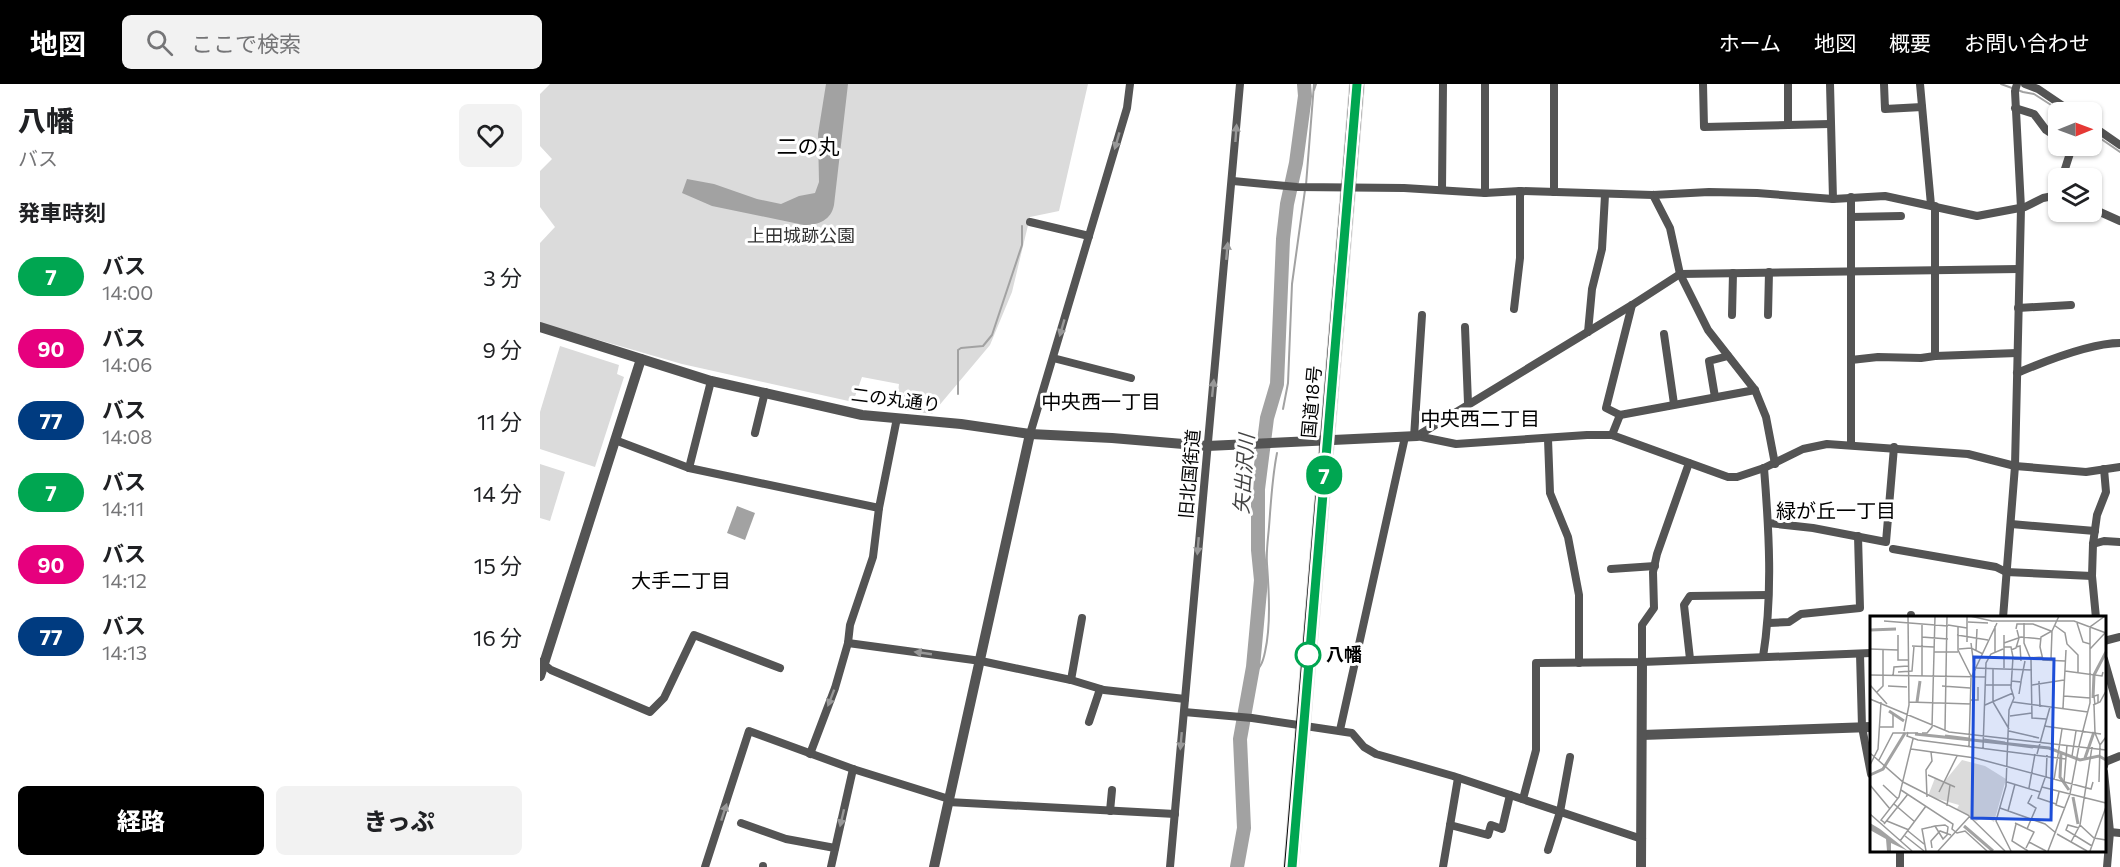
<!DOCTYPE html>
<html lang="ja">
<head>
<meta charset="utf-8">
<style>
  body { margin:0; font-family:Commissioner,"Noto Sans JP",sans-serif; background:#f2f2f2; color:#202124; height:100vh; display:flex; flex-direction:column; font-size:22px; white-space:nowrap }
  * { box-sizing:border-box; margin:0 }
  p { font-size:20px; color:#757577 }
  .icon { flex:none; width:33px; height:33px; fill:none; stroke:currentColor; stroke-width:2; stroke-linecap:round; stroke-linejoin:round }
  .map { position:relative; flex:1; overflow:hidden }
  .panel { display:flex; flex-direction:column; background:#fff; width:540px }
  .panel>* { flex:none }
  .badge { padding:0 12px; border-radius:20px; font-size:21px; line-height:39px }
  .needle { width:39px; rotate:89deg }
  .tools { position:absolute; left:1508px; top:18px; display:grid; gap:12px }
  .tools a { display:grid; place-items:center; width:54px; height:54px; border-radius:9px; background:#fff; box-shadow:0 2px 4px #0004; font-size:30px }
  .map>.badge { position:absolute; translate:-50% -50%; box-shadow:0 0 0 3px #fff }
  h2 { padding:0 18px; font-size:22px; line-height:54px }
  .round { display:grid; place-items:center; flex:none; width:63px; height:63px; border-radius:9px; background:#f2f2f2 }
  .overview { display:flex; align-items:center; justify-content:space-between; height:102px; padding:0 18px }
  h1 { font-size:28px; font-weight:800; line-height:45px }
  .cta { display:flex; gap:12px; margin-top:auto; padding:12px 18px }
  .cta a { flex:1; height:69px; border-radius:9px; background:#000; color:#fff; font-size:24px; font-weight:800; line-height:69px; text-align:center }
  .cta a+a { background:#f2f2f2; color:#202124 }
  ul { padding:0; list-style:none }
  li { display:flex; align-items:center; gap:18px; height:72px; padding:0 18px }
  li div { flex:1 }
  li b { display:block; font-size:22px }
  li em { font-style:normal }
  li .badge { min-width:66px; font-weight:700; text-align:center }
  header { display:flex; align-items:center; gap:36px; box-sizing:border-box; height:84px; padding:0 30px; background:#000; color:#fff }
  header strong { font-size:28px }
  nav { display:flex; gap:33px; margin-inline-start:auto; font-size:21px }
  .search { width:420px; height:54px; background:#f2f2f2; display:flex; align-items:center; gap:15px; box-sizing:border-box; padding:0 21px; border-radius:9px; color:#757577; font-size:22px }
  main { display:flex; flex:1; min-height:0 }
  .map>svg:first-child { display:block }
  .green { fill:#dbdbdb }
  .water { fill:#a2a2a2 }
  .lines { fill:none; stroke-linecap:round; stroke-linejoin:round }
  .stream { stroke:#a2a2a2; stroke-width:2 }
  .river { stroke:#a2a2a2; stroke-width:14 }
  .trunk-casing { stroke:#dbdbdb; stroke-width:16 }
  .minor { stroke:#545454; stroke-width:8 }
  .tertiary { stroke:#545454; stroke-width:10 }
  .trunk { stroke:#000; stroke-width:14 }
  .oneway { fill:#989898 }
  .line-casing { stroke:#fff; stroke-width:14 }
  .line { stroke:#00a651; stroke-width:9 }
  .stop-dot { fill:#fff; stroke:#00a651; stroke-width:3 }
  .labels { text-anchor:middle; stroke-width:6; stroke-linejoin:round; paint-order:stroke }
  .park-label { font-size:18px; fill:#323232; stroke:#fff }
  .street-label { font-size:18px; fill:#000; stroke:#fff }
  .stop-label { font-size:18px; font-weight:bold; fill:#000; stroke:#fff; text-anchor:start }
  .neighbourhood-label { font-size:20px; fill:#000; stroke:#fff }
  .water-label { font-size:20px; font-style:italic; fill:#434343; stroke:#fff }
  .quarter-label { font-size:21px; fill:#000; stroke:#fff }
  .inset-river { fill:none; stroke:#a2a2a2; stroke-width:3 }
  .inset-road { fill:none; stroke:#999; stroke-width:1.5 }
  .view { fill:#1d4ed8; fill-opacity:0.15; stroke:#1d4ed8; stroke-width:3 }
  .inset-edge { fill:none; stroke:#000; stroke-width:3 }
</style>
</head>
<body>
<header>
<strong>地図</strong>
<div class="search"><svg class="icon" aria-label="search" viewBox="0 0 24 24"><circle cx="10" cy="10" r="6"/><path d="M15 15l6 6"/></svg>ここで検索</div>
<nav><a>ホーム</a><a>地図</a><a>概要</a><a>お問い合わせ</a></nav>
</header>
<main>
<section class="panel">
<div class="overview"><div><h1>八幡</h1><p>バス</p></div><a class="round"><svg class="icon" aria-label="heart" viewBox="0 0 24 24"><path d="M12 20l-8-8c-3-5 5-10 8-4 3-6 11-1 8 4z"/></svg></a></div>
<h2>発車時刻</h2>
<ul>
<li><span class="badge" style="background:#00a651;color:#fff">7</span><div><b>バス</b><p>14:00</p></div><em>3 分</em></li>
<li><span class="badge" style="background:#e6007e;color:#fff">90</span><div><b>バス</b><p>14:06</p></div><em>9 分</em></li>
<li><span class="badge" style="background:#003b80;color:#fff">77</span><div><b>バス</b><p>14:08</p></div><em>11 分</em></li>
<li><span class="badge" style="background:#00a651;color:#fff">7</span><div><b>バス</b><p>14:11</p></div><em>14 分</em></li>
<li><span class="badge" style="background:#e6007e;color:#fff">90</span><div><b>バス</b><p>14:12</p></div><em>15 分</em></li>
<li><span class="badge" style="background:#003b80;color:#fff">77</span><div><b>バス</b><p>14:13</p></div><em>16 分</em></li>
</ul>
<div class="cta"><a>経路</a><a>きっぷ</a></div>
</section>
<div class="map">
<svg width="1580" height="783" viewBox="0 0 1580 783">
  <rect width="100%" height="100%" fill="#fff"/>
  <g class="green">
    <polygon points="10,0 548,0 519,127 490,133 472,208 450,261 392,330 356,325 359,300 322,293 313,318 142,280 0,239 0,159 15,143 0,123 0,87 12,75 0,62 0,10"/>
    <polygon points="20,262 79,281 77,290 84,293 55,383 0,365 0,328"/>
    <polygon points="0,380 25,388 10,437 0,434"/>
  </g>
  <g class="water">
    <path d="M 286,0 L 308,0 L 294,121 C 291,136 279,141 264,141 L 172,122 L 142,109 L 147,95 L 174,100 L 217,115 L 241,120 L 259,112 L 275,109 L 279,98 L 278,50 Z"/>
    <polygon points="197,422 215,429 205,456 187,449"/>
  </g>
  <g class="lines">
    <g class="stream">
      <polyline points="1461,0 1483,8 1494,10 1522,28"/>
      <polyline points="774,6 776,0"/>
      <polyline points="1551,48 1580,68"/>
      <polyline points="766,101 774,0"/>
      <polyline points="418,310 418,266 421,264 443,262 452,251 482,161 482,142"/>
      <polyline points="743,325 748,299 752,200 765,106"/>
      <path d="M 711,591 C 720,586 723,578 725,568 C 731,541 729,508 727,480 C 726,468 728,455 729,443 C 731,418 732,394 737,369"/>
    </g>
    <polyline class="river" points="697,783 704,744 700,655 713,583 721,496 718,466 718,405 727,334 737,300 743,155 747,120 756,79 765,12 764,0"/>
    <defs>
      <polyline id="trunk" points="751,783 817,0"/>
    </defs>
    <use href="#trunk" class="trunk-casing"/>
    <g class="minor">
      <polyline points="945,0 945,109"/>
      <polyline points="1163,0 1164,43 1290,40"/>
      <polyline points="1290,0 1293,115"/>
      <polyline points="1344,0 1345,25 1382,23"/>
      <polyline points="1380,0 1391,121"/>
      <polyline points="1485,0 1498,5 1532,28"/>
      <polyline points="1475,24 1494,30 1506,46 1518,54"/>
      <polyline points="1248,41 1248,0"/>
      <polyline points="1551,41 1580,61"/>
      <polyline points="1524,88 1532,63 1530,62"/>
      <polyline points="693,97 757,103 864,104 945,109 980,107 1113,111 1169,108 1217,109 1293,115 1345,112 1437,132 1485,123 1503,114 1518,111"/>
      <polyline points="902,106 903,0"/>
      <polyline points="1014,108 1014,0"/>
      <polyline points="1113,111 1130,144 1140,190 1168,246 1215,306 1226,333 1235,380"/>
      <polyline points="1311,113 1311,361"/>
      <polyline points="1395,122 1395,272"/>
      <polyline points="1551,124 1580,137"/>
      <polyline points="1311,133 1361,132"/>
      <polyline points="490,138 549,152"/>
      <polyline points="1092,221 1066,324 1080,331 1215,306"/>
      <polyline points="1478,224 1531,221"/>
      <polyline points="974,225 980,174 980,107"/>
      <polyline points="1192,231 1193,189"/>
      <polyline points="1228,231 1229,188"/>
      <polyline points="925,243 928,319"/>
      <polyline points="1048,248 1052,205 1062,165 1065,111"/>
      <polyline points="1124,250 1134,320"/>
      <polyline points="513,274 591,294"/>
      <polyline points="1311,276 1338,273 1381,274 1395,272 1477,269"/>
      <path d="M 1477,289 C 1503,278 1552,259 1580,259"/>
      <polyline points="1175,313 1169,277 1188,272"/>
      <polyline points="215,349 225,308"/>
      <polyline points="490,350 587,24 590,0"/>
      <polyline points="1072,351 1080,331"/>
      <polyline points="877,352 916,360 1047,351 1072,351 1188,393 1197,393 1224,384 1263,365 1287,360 1428,370 1475,382 1546,388 1580,383"/>
      <polyline points="877,352 1092,221 1140,190 1479,185"/>
      <polyline points="874,353 882,231"/>
      <polyline points="1008,355 1010,409 1028,453 1039,511 1039,579"/>
      <polyline points="75,356 149,384 339,424"/>
      <polyline points="149,384 171,297"/>
      <polyline points="1228,439 1273,444 1346,458 1354,363"/>
      <polyline points="1471,440 1555,447"/>
      <polyline points="1553,460 1564,457 1580,458"/>
      <polyline points="1353,465 1456,483 1466,488 1552,492"/>
      <polyline points="1071,485 1115,482"/>
      <polyline points="1371,534 1371,531"/>
      <polyline points="1463,534 1475,382 1481,124 1475,7 1477,0"/>
      <polyline points="1556,534 1552,492 1553,460 1557,431 1566,408 1564,385"/>
      <polyline points="1229,539 1249,538 1261,530 1320,524 1318,452"/>
      <polyline points="1564,557 1580,553"/>
      <polyline points="308,559 441,577 531,596 564,606 645,615"/>
      <polyline points="1320,570 1322,643 1331,690"/>
      <path d="M 1223,573 C 1233,511 1229,446 1224,384"/>
      <polyline points="1150,575 1144,521 1150,512 1228,511"/>
      <polyline points="1564,575 1580,631"/>
      <polyline points="1,578 11,586 110,628 124,614 154,551 240,584"/>
      <polyline points="1102,578 1102,541 1114,524 1113,488 1117,470 1149,379"/>
      <polyline points="531,596 542,534"/>
      <polyline points="644,628 712,634 812,649 824,663 836,670 913,692 1102,755"/>
      <polyline points="549,638 560,605"/>
      <polyline points="800,646 865,353"/>
      <polyline points="270,670 295,604 308,559 310,541 333,473 339,424 357,334"/>
      <polyline points="1564,682 1565,678 1580,672"/>
      <polyline points="1564,688 1570,748 1567,783"/>
      <polyline points="983,715 996,666 996,579 1102,578 1331,569"/>
      <polyline points="408,718 635,730"/>
      <polyline points="570,727 572,706"/>
      <polyline points="201,739 246,755 295,764"/>
      <polyline points="910,741 948,751 951,741 962,745 970,711"/>
      <polyline points="1570,748 1580,749"/>
      <polyline points="1008,766 1020,728 1030,673"/>
      <polyline points="1360,766 1360,783"/>
      <polyline points="165,783 209,647 313,685 409,715"/>
      <polyline points="223,783 223,782"/>
      <polyline points="291,783 313,685"/>
      <polyline points="630,783 700,0"/>
      <polyline points="903,783 918,694"/>
    </g>
    <g class="tertiary">
      <polyline points="0,243 171,297 322,331 421,340 490,350 572,354 667,362 877,352"/>
      <polyline points="0,592 101,275"/>
      <polyline points="1102,651 1331,643"/>
      <polyline points="394,783 490,350"/>
      <polyline points="1101,783 1102,578"/>
    </g>
    <use href="#trunk" class="trunk"/>
  </g>
  <defs><path id="oneway-solid" d="M-6-.8H1V-3.2L6.5 0L1 3.2V.8H-6Z" transform="scale(1.5)"/></defs>
  <g class="oneway">
    <use href="#oneway-solid" transform="translate(696 49) rotate(-86)"/>
    <use href="#oneway-solid" transform="translate(577 57) rotate(106)"/>
    <use href="#oneway-solid" transform="translate(687 167) rotate(-85)"/>
    <use href="#oneway-solid" transform="translate(522 244) rotate(106)"/>
    <use href="#oneway-solid" transform="translate(673 304) rotate(-84)"/>
    <use href="#oneway-solid" transform="translate(658 462) rotate(95)"/>
    <use href="#oneway-solid" transform="translate(383 569) rotate(-172)"/>
    <use href="#oneway-solid" transform="translate(291 614) rotate(111)"/>
    <use href="#oneway-solid" transform="translate(641 657) rotate(95)"/>
    <use href="#oneway-solid" transform="translate(184 728) rotate(-72)"/>
    <use href="#oneway-solid" transform="translate(302 734) rotate(103)"/>
  </g>
  <g class="lines">
    <defs>
      <polyline id="line" points="752,783 817,0"/>
    </defs>
    <use href="#line" class="line-casing"/>
    <use href="#line" class="line"/>
  </g>
  <circle class="stop-dot" cx="768" cy="571" r="12"/>
  <g class="labels">
    <g class="park-label">
      <text x="261" y="158">上田城跡公園</text>
    </g>
    <g class="street-label">
      <text transform="translate(356 316) rotate(7)" y="6">二の丸通り</text>
      <text transform="translate(772 318) rotate(-85)" y="6">国道18号</text>
      <text transform="translate(650 390) rotate(-85)" y="6">旧北国街道</text>
    </g>
    <g class="stop-label">
      <text x="786" y="577">八幡</text>
    </g>
    <g class="neighbourhood-label">
      <text x="561" y="325">中央西一丁目</text>
      <text x="940" y="342">中央西二丁目</text>
      <text x="1296" y="434">緑が丘一丁目</text>
      <text x="141" y="504">大手二丁目</text>
    </g>
    <g class="water-label">
      <text transform="translate(704 390) rotate(-86)" y="7">矢出沢川</text>
    </g>
    <g class="quarter-label">
      <text x="268" y="70">二の丸</text>
    </g>
  </g>
  <g transform="translate(1330 532)">
    <rect width="236" height="236" fill="#fff"/>
    <path d="M 92,144 L 115,150 L 136,163 L 124,206 L 116,201 L 106,205 L 87,193 L 89,189 L 58,180 L 65,162 L 74,166 Z" fill="#dbdbdb"/>
    <path d="M 0,207 L 10,213 L 38,235 L 21,227 L 21,235 L 17,235 L 16,223 L 0,214 Z" fill="#a2a2a2"/>
    <path class="inset-river" d="M 0,14 L 26,13M 223,82 L 224,59 L 236,36M 47,86 L 50,65M 19,95 L 34,105M 45,118 L 179,132 L 210,144 L 229,140 L 236,144M 75,120 L 99,123M 114,124 L 135,127M 140,128 L 163,131M 191,137 L 190,161 L 199,174M 215,142 L 224,116M 0,159 L 13,153 L 35,117M 203,181 L 208,208M 94,210 L 123,235"/>
    <path class="inset-road" d="M 100,0 L 122,5 L 204,5 L 236,17M 189,0 L 182,15 L 171,21 L 170,31 L 173,44 L 195,45M 14,5 L 78,10M 98,6 L 118,7M 154,7 L 154,27 L 161,44 L 162,102 L 176,103M 207,7 L 213,26 L 220,28M 52,9 L 52,21 L 78,23M 78,9 L 97,12M 184,9 L 195,17 L 197,28 L 208,39 L 208,56M 88,10 L 88,34 L 101,60M 125,10 L 125,36M 146,13 L 147,8 L 163,8 L 181,15M 28,19 L 28,44 L 39,44M 87,19 L 118,24M 97,26 L 97,1M 101,27 L 104,50M 134,27 L 151,21 L 171,23M 42,30 L 64,31M 134,31 L 141,31 L 143,41 L 141,72 L 144,82 L 139,94 L 136,170 L 126,205 L 141,235M 146,31 L 150,30 L 151,45M 0,33 L 28,34M 89,33 L 101,32 L 113,38M 220,33 L 235,17M 106,34 L 107,13M 141,34 L 146,32 L 149,22 L 147,14M 64,36 L 88,36M 144,43 L 172,41M 181,43 L 182,15M 104,52 L 162,54M 123,52 L 123,86 L 139,113M 134,52 L 134,19M 195,55 L 232,60 L 233,56M 28,56 L 42,55 L 44,30M 0,59 L 116,61M 23,60 L 24,51 L 38,50M 52,60 L 52,21M 141,65 L 151,66 L 149,78M 151,65 L 155,45M 169,65 L 170,91M 0,69 L 17,88M 115,69 L 141,69M 162,69 L 194,64M 18,70 L 37,71M 72,70 L 100,72M 7,76 L 13,70 L 13,34M 194,80 L 220,82M 0,83 L 79,116 L 236,134M 100,84 L 108,84 L 108,71M 39,86 L 101,88M 143,86 L 218,96M 115,89 L 143,77M 223,89 L 230,86 L 236,75M 224,89 L 225,117 L 230,129M 225,89 L 224,80 L 228,79 L 228,87M 193,92 L 196,34M 140,100 L 162,97M 174,110 L 231,118M 10,111 L 23,111 L 23,98M 75,114 L 77,0M 34,115 L 39,89 L 38,0M 139,115 L 169,122M 38,116 L 37,120 L 48,124 L 196,143M 52,117 L 57,117 L 62,111 L 65,0M 99,130 L 101,62 L 127,7M 209,130 L 220,87 L 220,11 L 235,0M 113,132 L 116,47 L 121,38 L 133,33M 41,133 L 105,142 L 221,173 L 223,166M 0,137 L 33,166 L 98,199 L 135,235M 167,138 L 180,91M 202,140 L 206,115M 9,144 L 23,117 L 48,117M 0,149 L 8,133 L 11,86M 58,159 L 85,171M 175,162 L 168,182 L 186,188M 176,162 L 177,139M 184,164 L 192,113M 137,166 L 170,176M 194,166 L 197,129M 229,166 L 230,129 L 236,121M 0,169 L 20,193M 13,169 L 28,183M 172,171 L 236,187M 159,172 L 165,138M 31,174 L 83,208 L 82,213 L 87,217 L 95,215 L 117,235M 69,176 L 87,140M 189,176 L 186,189 L 195,192M 57,181 L 56,154 L 62,145 L 61,136M 24,188 L 45,206M 77,190 L 80,169M 130,192 L 175,208 L 186,217M 138,195 L 145,168M 0,198 L 42,235M 17,205 L 39,214M 15,207 L 11,204 L 29,181 L 43,123M 145,207 L 164,216 L 156,232M 14,208 L 38,178M 146,208 L 142,225 L 158,235M 210,209 L 224,222 L 236,224M 209,212 L 198,209 L 196,214 L 222,230M 157,213 L 166,192 L 158,187 L 162,179M 38,215 L 54,228M 187,218 L 217,235M 35,220 L 54,235M 30,225 L 56,190M 159,226 L 176,235M 201,226 L 210,209 L 222,131M 62,232 L 61,225 L 70,215 L 81,219M 56,235 L 52,213 L 61,211 L 65,210 L 75,209 L 78,211 L 77,219 L 73,223 L 65,210M 68,235 L 100,200M 178,235 L 200,178 L 209,130M 220,235 L 236,191"/>
    <path class="view" d="M 104,41 L 184,43 L 181,204 L 102,202 Z"/>
    <rect width="236" height="236" class="inset-edge"/>
  </g>
</svg>
<div class="tools">
<a><svg class="needle" viewBox="-14 -14 28 28"><path d="M0-13l5 13h-10z" fill="#e53935"/><path d="M0 13l5-13h-10z" fill="#757577"/></svg></a>
<a><svg class="icon" aria-label="layers" viewBox="0 0 24 24"><path d="M12 4l9 5-9 5-9-5zM3 14l9 5 9-5"/></svg></a>
</div>
<b class="badge" style="left:784px;top:391px;background:#00a651;color:#fff">7</b>
</div>
</main>
</body>
</html>
